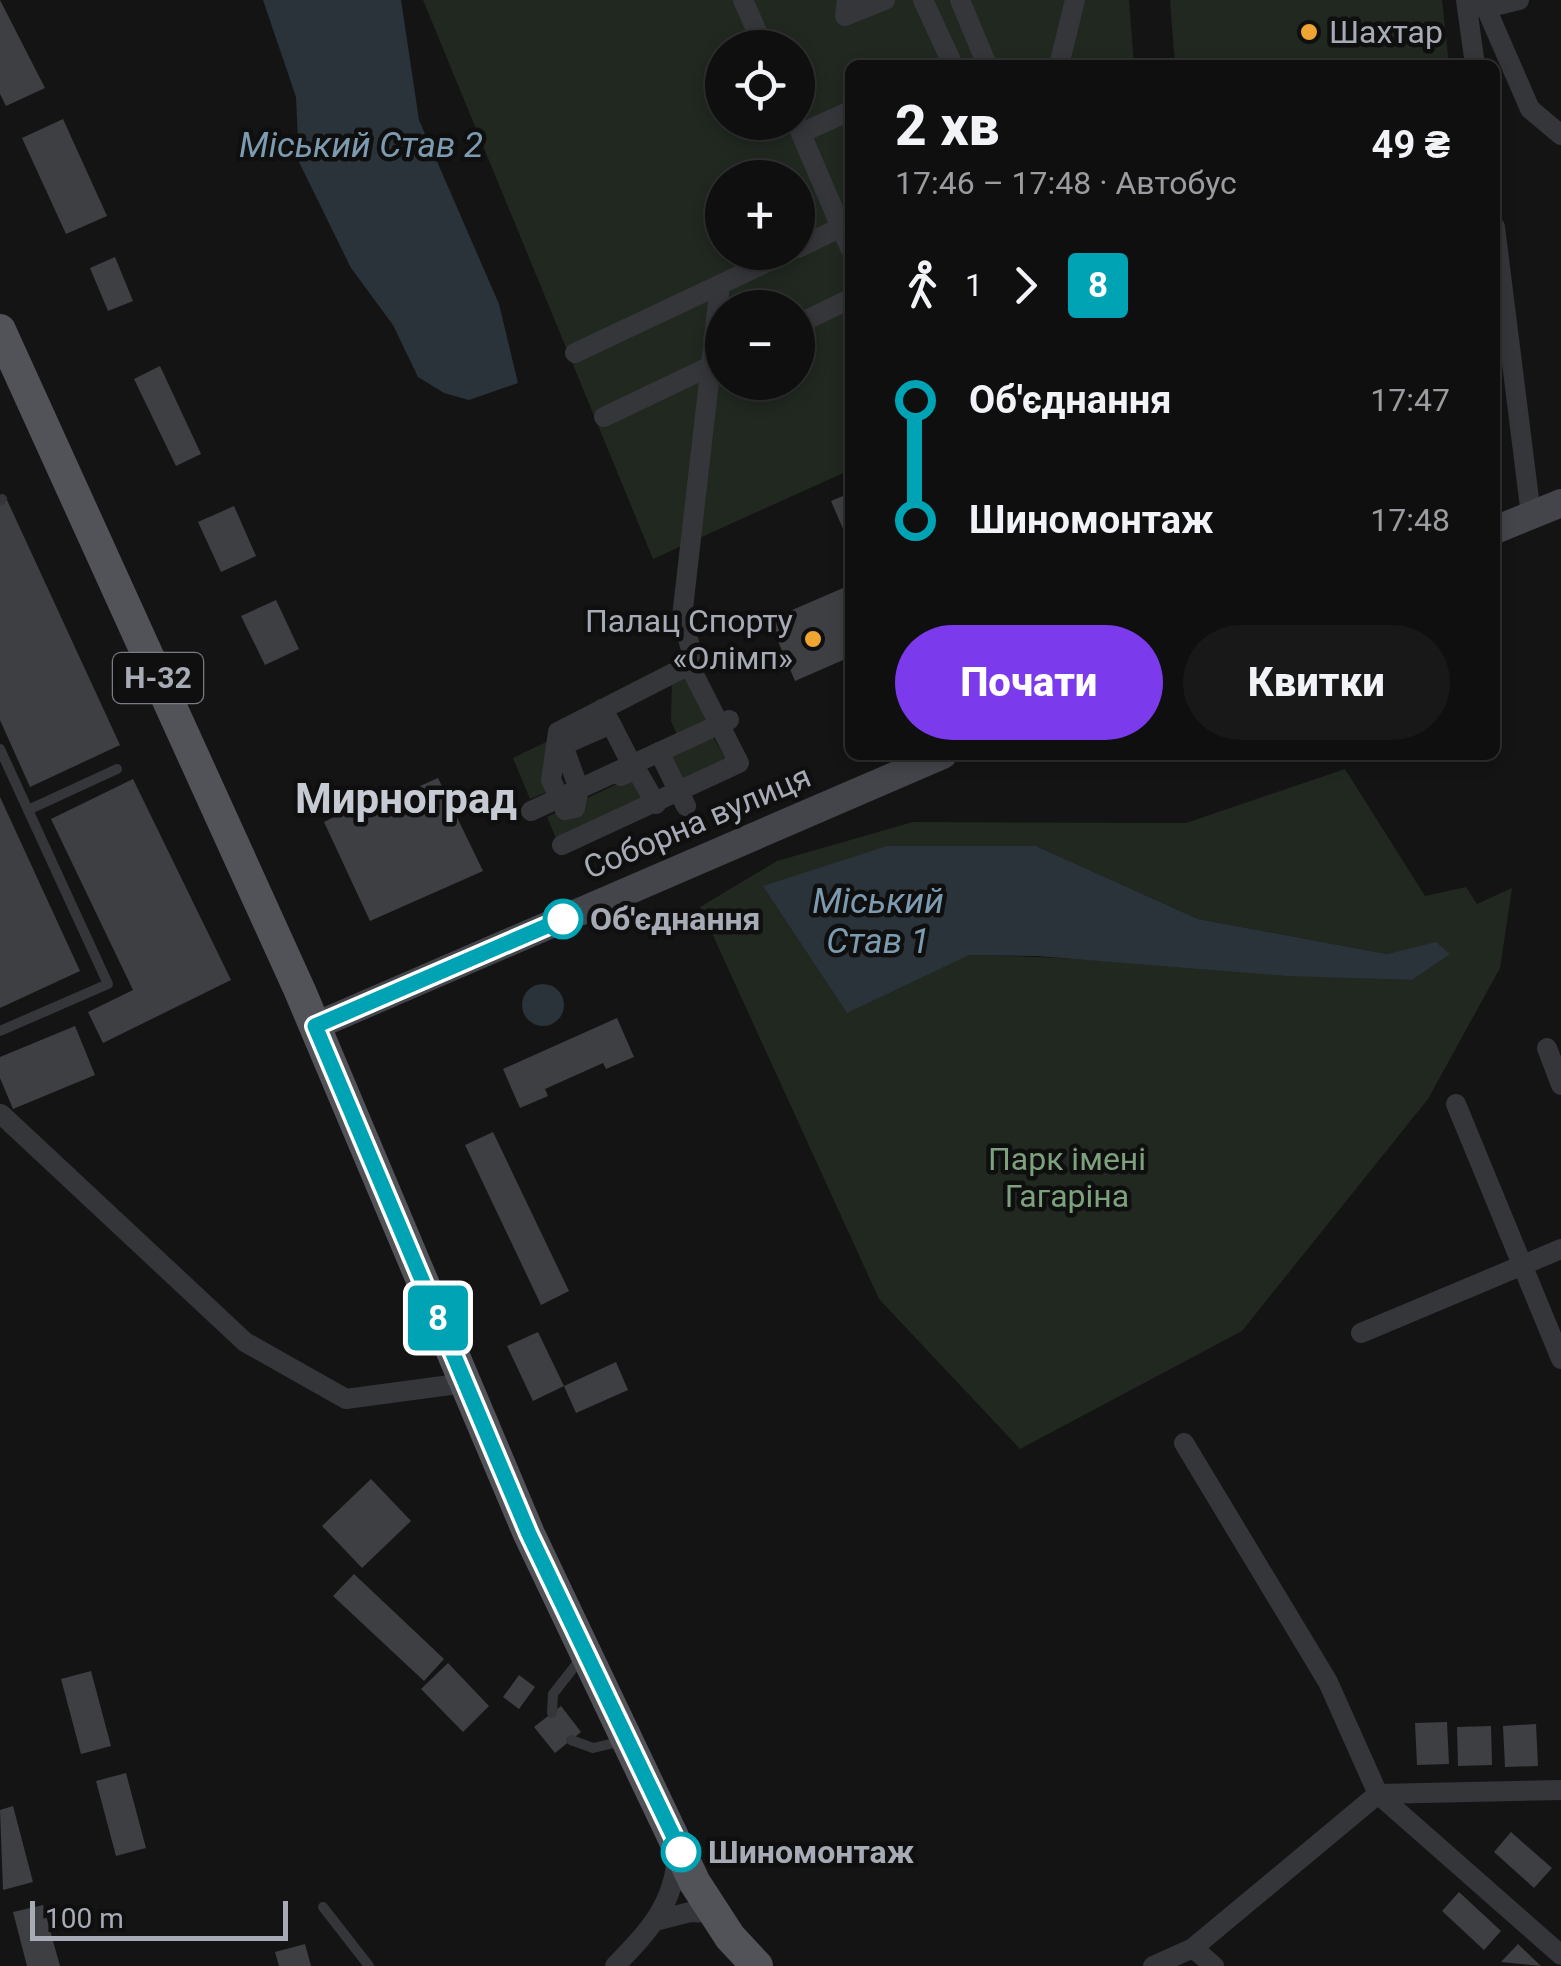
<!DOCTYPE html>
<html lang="uk">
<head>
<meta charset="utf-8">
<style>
  body { margin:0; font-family:Roboto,sans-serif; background:#181819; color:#f1f3f6; height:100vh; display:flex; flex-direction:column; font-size:38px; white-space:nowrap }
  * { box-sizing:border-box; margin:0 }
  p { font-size:32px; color:#9b9c9f }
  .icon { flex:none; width:55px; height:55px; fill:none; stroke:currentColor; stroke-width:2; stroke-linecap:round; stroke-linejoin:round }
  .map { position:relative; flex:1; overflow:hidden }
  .drawer { position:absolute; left:845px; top:60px; width:655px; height:700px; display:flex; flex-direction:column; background:#0f0f10; border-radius:15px; box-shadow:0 5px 15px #0003,0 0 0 2px #2f2f30 }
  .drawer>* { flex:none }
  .badge { padding:0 20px; border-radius:8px; font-size:35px; line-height:65px }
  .fabs { position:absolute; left:705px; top:30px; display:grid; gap:20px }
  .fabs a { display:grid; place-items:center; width:110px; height:110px; border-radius:50%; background:#0f0f10; box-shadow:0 5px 15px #0003,0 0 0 2px #2f2f30; font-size:50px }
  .scale { position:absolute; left:30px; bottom:25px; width:258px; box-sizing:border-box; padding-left:10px; border:5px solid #a6abb5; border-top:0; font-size:28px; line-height:35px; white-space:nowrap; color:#a6abb5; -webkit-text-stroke:8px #0f0f10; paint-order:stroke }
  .map>.badge { position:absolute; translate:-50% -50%; box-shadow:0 0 0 5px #fff }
  .legs { display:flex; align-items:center; gap:15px; height:110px; padding:0 50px; font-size:32px }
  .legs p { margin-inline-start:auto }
  .overview { display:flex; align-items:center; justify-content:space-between; height:170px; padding:0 50px }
  h1 { font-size:55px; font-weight:800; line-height:75px }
  .action { display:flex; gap:20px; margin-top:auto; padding:20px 50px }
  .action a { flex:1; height:115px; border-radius:60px; background:#7c3aed; color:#fff; font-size:40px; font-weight:800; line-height:115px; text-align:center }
  .action a+a { background:#181819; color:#f1f3f6 }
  ul { padding:0 50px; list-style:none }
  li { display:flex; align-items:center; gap:35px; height:120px; font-size:38px }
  li i { display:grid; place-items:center; width:15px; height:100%; margin:0 12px; background:currentColor }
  li i::after { content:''; width:25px; height:25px; margin:-12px; border:8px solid; border-radius:50%; background:#0f0f10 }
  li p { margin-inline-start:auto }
  li:first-child i { background:linear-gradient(#0000 50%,currentColor 0) }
  li:last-child i { background:linear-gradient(currentColor 50%,#0000 0) }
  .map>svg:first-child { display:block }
  .green { fill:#202820; fill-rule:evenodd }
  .water { fill:#2a3339 }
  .building { fill:#3e3f42 }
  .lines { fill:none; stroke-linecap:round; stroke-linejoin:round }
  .lane { stroke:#35363a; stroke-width:10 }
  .street { stroke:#35363a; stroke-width:20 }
  .secondary { stroke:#43454a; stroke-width:28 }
  .primary { stroke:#515359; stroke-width:32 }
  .line-1-casing { stroke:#fff; stroke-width:22 }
  .line-1 { stroke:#00a3b4; stroke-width:15 }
  .poi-dot { fill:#efa532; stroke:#0f0f10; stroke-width:4 }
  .stop-1-dot { fill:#fff; stroke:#00a3b4; stroke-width:5 }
  .labels { text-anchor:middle; stroke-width:9; stroke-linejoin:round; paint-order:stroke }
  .shield { fill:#0f0f10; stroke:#797c84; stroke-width:2.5 }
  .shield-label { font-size:30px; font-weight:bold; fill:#a6abb5 }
  .poi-label { font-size:32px; fill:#a6abb5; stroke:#0f0f10; text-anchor:start }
  .street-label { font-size:32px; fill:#a6abb5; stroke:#0f0f10 }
  .stop-label { font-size:32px; font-weight:bold; fill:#a6abb5; stroke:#0f0f10; text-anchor:start }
  .park-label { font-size:32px; fill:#7da07d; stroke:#0f0f10 }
  .water-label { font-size:35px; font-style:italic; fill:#7d9bb0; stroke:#0f0f10 }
  .district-label { font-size:42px; font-weight:bold; fill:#c6cad2; stroke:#0f0f10 }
</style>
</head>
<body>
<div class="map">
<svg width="1561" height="1966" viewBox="0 0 1561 1966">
  <rect width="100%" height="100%" fill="#141415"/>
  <g class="green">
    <path d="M 423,0 L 1129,0 L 1134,65 L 850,65 L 850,470 L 653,559 ZM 722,48 L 798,48 L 798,122 L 722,122 ZM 722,178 L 798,178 L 798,252 L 722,252 ZM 722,308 L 798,308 L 798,382 L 722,382 Z"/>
    <polygon points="1170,0 1442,0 1449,65 1175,65"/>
    <polygon points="687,677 711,725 678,737 671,721 672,679"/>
    <polygon points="712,735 727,761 684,783 669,756"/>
    <polygon points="550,740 547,792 530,799 513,758"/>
    <path d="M 1345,769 L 1425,896 L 1466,887 L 1477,904 L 1512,888 L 1500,968 L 1428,1099 L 1242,1331 L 1020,1449 L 879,1299 L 700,907 L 777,861 L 913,822 L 1186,823 ZM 1036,846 L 1198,919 L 1387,954 L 1436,943 L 1412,980 C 1264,976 1117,957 969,955 Z"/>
    <polygon points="634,776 643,803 557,841 547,817"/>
  </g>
  <g class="water">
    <polygon points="263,0 401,0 419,120 499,304 518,383 469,400 444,393 418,377 393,325 351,268 299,162 296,97"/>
    <polygon points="887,846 1036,846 1198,919 1387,954 1436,942 1450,954 1412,980 1288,976 1037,956 969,955 847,1013 763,886"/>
    <circle cx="543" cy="1005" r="21"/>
  </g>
  <g class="building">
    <polygon points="0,0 45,88 6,106 0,94"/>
    <polygon points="63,119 107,216 66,234 22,138"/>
    <polygon points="115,257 133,301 108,311 90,268"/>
    <polygon points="160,366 201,454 176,466 134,379"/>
    <polygon points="850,493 850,545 831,501"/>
    <polygon points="7,500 120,745 30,787 0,720 0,503"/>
    <polygon points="234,506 256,556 221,572 198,522"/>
    <polygon points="850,585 850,657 795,681 769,620"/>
    <polygon points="276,600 299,649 265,665 241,616"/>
    <polygon points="438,778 483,871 370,921 324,822 362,803 366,810"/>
    <polygon points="133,779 231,980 103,1043 88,1012 133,990 51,819"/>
    <polygon points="0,797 80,971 0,1008"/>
    <polygon points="617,1018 634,1057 606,1069 603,1063 545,1089 548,1096 520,1108 503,1069"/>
    <polygon points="75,1026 95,1075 13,1109 0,1078 0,1057"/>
    <polygon points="493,1132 569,1291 541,1305 465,1145"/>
    <polygon points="538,1332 564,1386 533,1401 507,1346"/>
    <polygon points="616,1362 628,1390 576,1413 564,1386"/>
    <polygon points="371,1479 411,1521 362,1568 322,1526"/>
    <polygon points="354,1574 444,1659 424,1681 333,1596"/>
    <polygon points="448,1663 489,1706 463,1732 421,1689"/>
    <polygon points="91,1671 111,1746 81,1754 61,1679"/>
    <polygon points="519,1675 535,1687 519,1709 503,1697"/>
    <polygon points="561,1706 581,1732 555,1753 534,1727"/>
    <polygon points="1447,1722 1449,1764 1417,1765 1415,1723"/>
    <polygon points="1536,1724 1538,1766 1505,1767 1503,1726"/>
    <polygon points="1491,1726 1492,1765 1458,1766 1457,1727"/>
    <polygon points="126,1773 146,1848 116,1856 96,1781"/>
    <polygon points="13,1806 33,1882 3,1890 0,1810"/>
    <polygon points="1511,1832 1552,1868 1534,1888 1494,1852"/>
    <polygon points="1459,1892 1501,1931 1484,1950 1442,1911"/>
    <polygon points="43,1905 60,1966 27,1966 13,1912"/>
    <polygon points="305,1944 311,1966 279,1966 275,1952"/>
    <polygon points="1518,1944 1541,1966 1501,1962"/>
  </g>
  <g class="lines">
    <g class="lane">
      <polyline points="0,500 2,499"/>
      <polyline points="0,749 108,984 0,1031"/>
      <polyline points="28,810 117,769"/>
      <polyline points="552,1713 553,1694 582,1657"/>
      <polyline points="571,1740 593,1748 623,1741"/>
      <polyline points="323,1907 369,1966"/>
    </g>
    <g class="street">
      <polyline points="743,0 764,48"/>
      <polyline points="847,0 845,16 885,0"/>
      <polyline points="923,0 953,65"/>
      <polyline points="960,0 987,65"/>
      <polyline points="1466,0 1475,65"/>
      <polyline points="1467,5 1486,8 1530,109 1561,135"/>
      <polyline points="1486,8 1519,0"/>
      <polyline points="1059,65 1075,0"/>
      <polyline points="796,122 850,248"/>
      <polyline points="801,133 850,111"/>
      <polyline points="1495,227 1531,515"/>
      <polyline points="798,248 850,223"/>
      <polyline points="798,324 850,299"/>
      <polyline points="575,353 789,252"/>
      <polyline points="604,417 721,361"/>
      <polyline points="692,653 682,617 720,285"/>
      <polyline points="611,724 632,765"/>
      <polyline points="558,732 579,789 575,808 565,810 551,780 558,732 689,665 739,763 562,845"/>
      <polyline points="563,745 611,724 602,709"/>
      <polyline points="659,752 686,806"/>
      <polyline points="621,776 636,769 656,804"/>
      <polyline points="531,811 729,720"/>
      <polyline points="1547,1048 1561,1085"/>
      <polyline points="1456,1104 1561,1359"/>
      <polyline points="1,1114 245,1342 346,1399 465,1383"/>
      <polyline points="1361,1333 1561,1249"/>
      <polyline points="1184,1443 1328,1682 1378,1794 1561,1955"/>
      <polyline points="659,1920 690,1912 713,1913"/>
      <polyline points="1193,1948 1214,1966"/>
      <path d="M 615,1966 C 648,1932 675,1904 677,1854"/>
      <polyline points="1153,1966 1193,1948 1378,1794 1561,1790"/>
    </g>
    <g class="secondary">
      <polyline points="1495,530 1561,503"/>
      <polyline points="315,1026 943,755"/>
    </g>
    <polyline class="primary" points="0,330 300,991 529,1534 695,1883 730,1937 757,1966"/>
  </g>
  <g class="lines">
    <defs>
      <polyline id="line-1" points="563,919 315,1026 529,1534 681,1852"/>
    </defs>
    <use href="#line-1" class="line-1-casing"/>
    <use href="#line-1" class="line-1"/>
  </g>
  <g class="poi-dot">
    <circle cx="1309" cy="32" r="10"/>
    <circle cx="813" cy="639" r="10"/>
  </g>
  <g class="stop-1-dot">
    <circle cx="563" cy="919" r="18"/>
    <circle cx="681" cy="1852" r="18"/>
  </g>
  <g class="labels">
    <rect class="shield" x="113" y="653" width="90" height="50" rx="8"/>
    <g class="shield-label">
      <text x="158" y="688">Н-32</text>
    </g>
    <g class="poi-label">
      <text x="1329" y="43">Шахтар</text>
      <text x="793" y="632" text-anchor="end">Палац Спорту<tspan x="793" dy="37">«Олімп»</tspan></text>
    </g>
    <g class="street-label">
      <text transform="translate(697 822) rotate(-23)" y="11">Соборна вулиця</text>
    </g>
    <g class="stop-label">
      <text x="590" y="930">Об'єднання</text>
      <text x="708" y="1863">Шиномонтаж</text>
    </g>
    <g class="park-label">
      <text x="1067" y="1170">Парк імені<tspan x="1067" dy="37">Гагаріна</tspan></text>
    </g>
    <g class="water-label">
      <text x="361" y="157">Міський Став 2</text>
      <text x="878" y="913">Міський<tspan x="878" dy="40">Став 1</tspan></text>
    </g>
    <g class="district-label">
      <text x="406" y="813">Мирноград</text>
    </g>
  </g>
</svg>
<div class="fabs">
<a><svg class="icon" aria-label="locate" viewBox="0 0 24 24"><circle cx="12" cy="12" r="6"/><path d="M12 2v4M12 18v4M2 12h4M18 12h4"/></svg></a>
<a>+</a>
<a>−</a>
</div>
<div class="scale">100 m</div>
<b class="badge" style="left:438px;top:1318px;background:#00a3b4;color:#fff">8</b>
<section class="drawer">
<div class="overview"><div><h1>2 хв</h1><p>17:46 – 17:48 · Автобус</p></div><b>49 ₴</b></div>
<div class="legs"><svg class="icon" aria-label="walk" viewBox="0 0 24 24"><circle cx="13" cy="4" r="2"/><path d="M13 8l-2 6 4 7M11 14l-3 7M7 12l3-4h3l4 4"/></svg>1<svg class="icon" aria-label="forward" viewBox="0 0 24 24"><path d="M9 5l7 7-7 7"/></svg><b class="badge" style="background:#00a3b4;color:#fff">8</b></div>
<ul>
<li><i style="color:#00a3b4"></i><b>Об'єднання</b><p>17:47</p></li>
<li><i style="color:#00a3b4"></i><b>Шиномонтаж</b><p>17:48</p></li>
</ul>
<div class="action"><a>Почати</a><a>Квитки</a></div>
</section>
</div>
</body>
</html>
